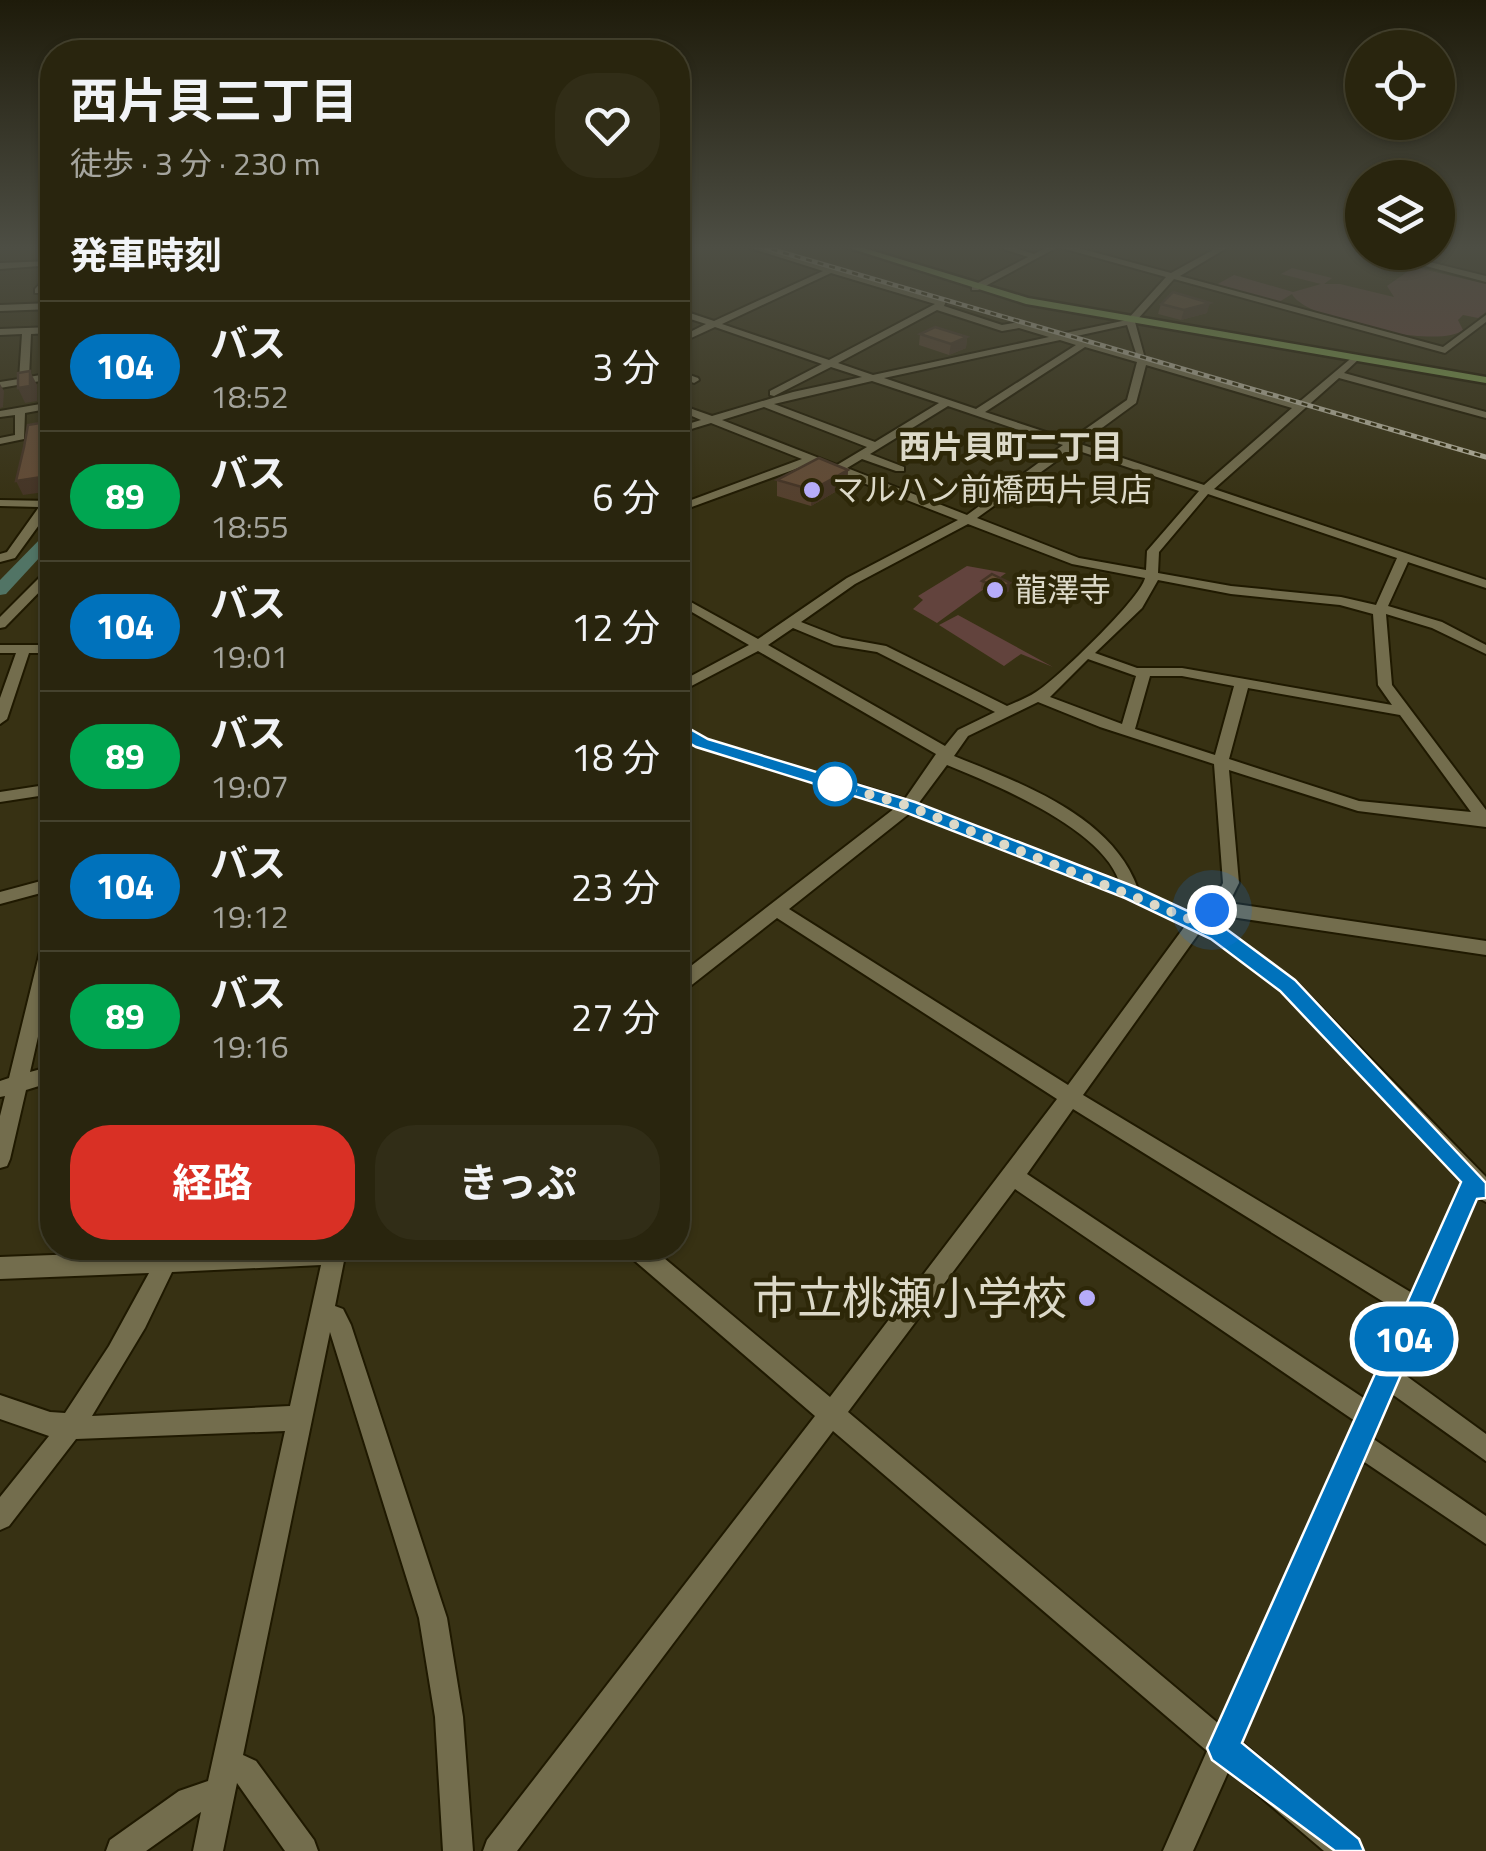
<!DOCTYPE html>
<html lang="ja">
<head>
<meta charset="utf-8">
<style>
  body { margin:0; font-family:"Titillium Web","Noto Sans JP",sans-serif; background:#312d17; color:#f1f3f6; height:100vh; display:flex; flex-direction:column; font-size:38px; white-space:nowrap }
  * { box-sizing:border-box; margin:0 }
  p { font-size:32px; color:#a5a59e }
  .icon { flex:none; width:55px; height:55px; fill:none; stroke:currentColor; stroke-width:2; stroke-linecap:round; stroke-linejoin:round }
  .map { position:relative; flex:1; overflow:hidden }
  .details { position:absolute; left:40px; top:40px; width:650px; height:1220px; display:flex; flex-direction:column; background:#29250e; border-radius:40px; box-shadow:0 2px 8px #0004,0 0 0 2px #45422e }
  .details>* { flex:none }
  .badge { padding:0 20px; border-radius:32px; font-size:35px; line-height:65px }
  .buttons { position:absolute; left:1345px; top:30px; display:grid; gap:20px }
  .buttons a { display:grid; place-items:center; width:110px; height:110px; border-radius:50%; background:#29250e; box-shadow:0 2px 8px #0004,0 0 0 2px #45422e; font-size:50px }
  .you { position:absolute; width:50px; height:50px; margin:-25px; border:8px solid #fff; border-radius:50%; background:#1a73e8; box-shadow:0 0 0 15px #1a73e833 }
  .map>.badge { position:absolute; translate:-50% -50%; box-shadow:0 0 0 5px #fff }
  h2 { padding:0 30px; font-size:38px; line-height:90px }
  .round { display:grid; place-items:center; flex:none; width:105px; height:105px; border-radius:40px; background:#312d17 }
  .overview { display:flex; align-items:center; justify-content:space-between; height:170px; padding:0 30px }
  h1 { font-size:48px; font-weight:700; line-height:75px }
  .cta { display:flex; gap:20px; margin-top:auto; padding:20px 30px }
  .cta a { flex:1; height:115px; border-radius:40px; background:#d93025; color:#fff; font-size:40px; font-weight:700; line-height:115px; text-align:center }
  .cta a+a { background:#312d17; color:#f1f3f6 }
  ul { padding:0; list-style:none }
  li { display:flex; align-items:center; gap:30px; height:130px; padding:0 30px; border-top:2px solid #45422e }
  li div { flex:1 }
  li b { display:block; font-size:38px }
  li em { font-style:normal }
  li .badge { min-width:110px; font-weight:700; text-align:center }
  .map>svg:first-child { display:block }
  .green { fill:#62433d }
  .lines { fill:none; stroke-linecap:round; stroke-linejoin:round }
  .river { fill:#517465; fill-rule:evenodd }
  .minor-casing { stroke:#1f1900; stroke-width:4 }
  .major-casing { stroke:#1f1900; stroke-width:5 }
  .minor { fill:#736d4d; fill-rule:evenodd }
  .major { fill:#7a994b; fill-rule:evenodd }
  .rail-casing { stroke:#b8b4a0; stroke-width:5 }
  .rail { stroke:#2d2708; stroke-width:2.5; stroke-dasharray:6; stroke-linecap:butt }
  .wall { fill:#55402e }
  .shaded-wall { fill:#453425 }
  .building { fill:#634b35; stroke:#453425; stroke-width:2.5 }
  .line { fill:#0072bc; stroke:#fff; stroke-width:2.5 }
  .walk { stroke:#dcd9c8; stroke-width:10; stroke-dasharray:0 18 }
  .poi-dot { fill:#b6acf8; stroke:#2d2708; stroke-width:4 }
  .stop-dot { fill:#fff; stroke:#0072bc; stroke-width:5 }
  .labels { text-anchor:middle; stroke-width:9; stroke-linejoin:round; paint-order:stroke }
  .far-neighbourhood-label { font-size:32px; font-weight:bold; fill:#dcd9c8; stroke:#2d2708 }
  .far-poi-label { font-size:32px; fill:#dcd9c8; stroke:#2d2708; text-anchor:start }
  .near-poi-label { font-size:45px; fill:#dcd9c8; stroke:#2d2708; text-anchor:end }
</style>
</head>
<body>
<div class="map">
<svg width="1486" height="1851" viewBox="0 0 1486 1851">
  <rect width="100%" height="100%" fill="#373113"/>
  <g class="green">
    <path d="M 1414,267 L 1486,284 L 1486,312 L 1478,318 L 1463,315 L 1458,320 L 1463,330 C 1439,350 1305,320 1292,294 L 1279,302 L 1216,285 L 1234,275 L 1293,292 L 1321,284 L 1281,274 L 1292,268 L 1332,278 L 1324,284 L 1340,284 L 1394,297 L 1387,286 Z"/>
    <polygon points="967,566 1006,573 937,623 913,609 923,600 918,596"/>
    <polygon points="958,615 1053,667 1021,654 1004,666 939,625"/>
  </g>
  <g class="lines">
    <polygon class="river" points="52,530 52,544 6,594 0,595 0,580 47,532"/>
    <defs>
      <g id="minor">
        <path d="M 744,246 L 757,246 L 946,301 L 944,306 L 1002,325 L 1019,322 L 1061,334 L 1127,320 L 1166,277 L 1058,247 L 978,290 L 972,290 L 972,286 L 1028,257 L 995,246 L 1009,246 L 1034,254 L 1049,246 L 1071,246 L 1171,273 L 1220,246 L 1230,246 L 1180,276 L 1443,347 L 1486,315 L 1486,322 L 1445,353 L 1174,279 L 1135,322 L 1144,355 L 1136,353 L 1127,325 L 1072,337 L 1298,403 L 1355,355 L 1360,358 L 1344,373 L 1486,412 L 1486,418 L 1339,378 L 1214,489 L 1486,580 L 1486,588 L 1408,562 L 1388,606 L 1442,622 L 1486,645 L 1486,654 L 1432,628 L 1386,614 L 1392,685 L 1486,810 L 1486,827 L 1358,811 L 1229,770 L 1239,883 L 1229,903 L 1486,941 L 1486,955 L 1231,917 L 1219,913 L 1209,922 L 1224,929 L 1294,980 L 1486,1177 L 1486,1202 L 1477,1197 L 1401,1372 L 1486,1434 L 1486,1461 L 1392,1394 L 1372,1438 L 1486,1516 L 1486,1544 L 1363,1461 L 1241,1742 L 1358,1840 L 1362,1851 L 1324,1851 L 1229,1770 L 1193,1851 L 1163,1851 L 1207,1751 L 833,1431 L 517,1851 L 483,1851 L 487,1840 L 815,1416 L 628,1255 L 625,1248 L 652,1248 L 830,1397 L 1057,1099 L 777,918 L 684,991 L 678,993 L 678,976 L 895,808 L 697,746 L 678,735 L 678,724 L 707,740 L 905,799 L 936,754 L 758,651 L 678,693 L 678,683 L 749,645 L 678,604 L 678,595 L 758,639 L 847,578 L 958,520 L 812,463 L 678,512 L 678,505 L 802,459 L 711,423 L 678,433 L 678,427 L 701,420 L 678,410 L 678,404 L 712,416 L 793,392 L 862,377 L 831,367 L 774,396 L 770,395 L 770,391 L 822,364 L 715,327 L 678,344 L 678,338 L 706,324 L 678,315 L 678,309 L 714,321 L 823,271 ZM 831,273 L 935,304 L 829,360 L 722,324 ZM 937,310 L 1002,331 L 1019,328 L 1049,337 L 873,375 L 838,363 ZM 1060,340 L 1076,345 L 976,409 L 884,378 ZM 1085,347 L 1137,362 L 1127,400 L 1070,440 L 985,412 ZM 1146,365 L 1292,408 L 1204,485 L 1080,444 L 1136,403 ZM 872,381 L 939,403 L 875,442 L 774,404 ZM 948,406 L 1063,445 L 967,515 L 847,468 L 862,459 L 896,471 L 904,471 L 904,467 L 870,454 ZM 764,407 L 867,447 L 837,465 L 722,420 ZM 1073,449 L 1199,491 L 1147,551 L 1146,570 L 1079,558 L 977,518 ZM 1208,494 L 1397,558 L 1376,605 L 1341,597 L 1231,586 L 1158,573 L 1159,552 ZM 968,524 L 1072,564 L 1145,578 C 1141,598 1056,680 1036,692 C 1027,698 1016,702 1007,706 L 886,646 L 842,638 L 801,622 L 855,584 ZM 1158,580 L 1231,594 L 1340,605 L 1373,614 L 1378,685 L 1392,705 L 1182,668 L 1137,668 L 1095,653 L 1142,608 ZM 793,628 L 834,645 L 877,652 L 995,712 L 958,730 L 945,746 L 768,645 ZM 1088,659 L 1136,676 L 1122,724 L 1050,697 ZM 1150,676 L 1182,676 L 1234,686 L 1215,755 L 1135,729 ZM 1248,688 L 1400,715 L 1471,812 L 1359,801 L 1229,759 ZM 1038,702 L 1100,727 L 1214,764 L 1223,883 L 1216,897 L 1194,915 L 1138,889 C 1112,815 1020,783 954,756 L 968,736 ZM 947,765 C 996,785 1101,828 1119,881 L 918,804 ZM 910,813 L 1125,897 L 1185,926 L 1068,1085 L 789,909 ZM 1199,933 L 1212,939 L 1282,990 L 1463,1182 L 1412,1293 L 1083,1095 ZM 1073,1109 L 1403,1314 L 1365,1399 L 1027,1174 ZM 1015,1189 L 1355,1421 L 1219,1724 L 848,1412 Z"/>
        <polygon points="1347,246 1362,247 1362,251 1348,248"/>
        <polygon points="1373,252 1389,252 1486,276 1486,282"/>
        <polygon points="52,261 52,265 0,269 0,263"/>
        <polygon points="52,271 52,279 45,288 52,289 52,293 35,293 35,289"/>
        <polygon points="52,303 52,309 0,311 0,305"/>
        <polygon points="52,327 52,333 31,334 29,377 52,373 52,379 0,388 0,382 19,379 22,334 0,335 0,329"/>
        <polygon points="678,371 698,378 699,380 694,383 678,377"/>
        <polygon points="52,402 52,408 25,413 24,439 0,444 0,438 15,435 15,415 0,417 0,411"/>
        <polygon points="0,500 52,501 52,507 15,558 0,562 0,554 7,552 39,507 0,506"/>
        <polygon points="52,568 52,579 5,627 0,628 0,617 48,569"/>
        <polygon points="0,645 52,645 52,653 29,653 7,719 0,724 0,698 16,653 0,653"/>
        <polygon points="52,784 52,794 0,802 0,792"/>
        <polygon points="52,878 52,890 0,904 0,892"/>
        <polygon points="52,932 52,975 30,1072 52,1066 52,1082 26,1090 10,1159 7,1166 0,1168 0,1116 5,1096 0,1097 0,1081 9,1078 43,939 46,934"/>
        <path d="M 160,1248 L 182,1248 L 181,1250 L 351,1248 L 345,1256 L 335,1306 L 343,1309 L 351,1325 L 447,1618 L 463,1717 L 473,1851 L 443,1851 L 435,1717 L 419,1618 L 330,1332 L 243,1755 L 256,1761 L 314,1840 L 318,1851 L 285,1851 L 237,1783 L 223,1851 L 193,1851 L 201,1812 L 146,1851 L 106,1851 L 110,1840 L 179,1791 L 208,1781 L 285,1431 L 76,1439 L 9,1526 L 0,1530 L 0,1497 L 49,1436 L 0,1419 L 0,1395 L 50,1412 L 65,1413 L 109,1346 L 149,1273 L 0,1279 L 0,1257 L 159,1251 ZM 321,1265 L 290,1406 L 92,1416 L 145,1328 L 172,1272 Z"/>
      </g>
      <polygon id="major" points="843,246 857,246 1028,298 1486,377 1486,383 1026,304"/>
    </defs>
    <use href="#minor" class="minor-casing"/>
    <use href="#major" class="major-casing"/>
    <use href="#minor" class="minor"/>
    <use href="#major" class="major"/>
    <defs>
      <polyline id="rail" points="760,246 1486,457"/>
    </defs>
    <use href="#rail" class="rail-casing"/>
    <use href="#rail" class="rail"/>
  </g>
  <g class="wall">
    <polygon points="34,246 52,246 52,250 35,249"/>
    <polygon points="1161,304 1207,313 1181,320 1158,314"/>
    <polygon points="920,334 967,337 966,348 949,355 919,345"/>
    <polygon points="848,470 847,485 811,506 777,496 777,480"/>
    <polygon points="982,581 1009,591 999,597 981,589"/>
  </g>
  <g class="shaded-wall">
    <polygon points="1210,303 1207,313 1181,320 1184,310"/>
    <polygon points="967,337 966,348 949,355 951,344"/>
    <polygon points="30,371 37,385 37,401 25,403 18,388"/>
    <polygon points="0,384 4,391 3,407 0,408"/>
    <polygon points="52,421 52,491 23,495 16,481"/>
    <polygon points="848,470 847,485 811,506 812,490"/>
    <polygon points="1010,583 1009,591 999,597 1001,589"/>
  </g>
  <g class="building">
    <polygon points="1173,292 1210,303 1184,310 1161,304"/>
    <polygon points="935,327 967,337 951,344 920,334"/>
    <polygon points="30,371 30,386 18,388 18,373"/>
    <polygon points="52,421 48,476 16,481 24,447 28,425"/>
    <polygon points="819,458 848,470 812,490 777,480"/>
    <polygon points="992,574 1010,583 1001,589 982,581"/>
  </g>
  <linearGradient id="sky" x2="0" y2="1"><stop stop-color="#1e1b0a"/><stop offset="0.49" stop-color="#4d4e44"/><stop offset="1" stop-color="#4d4e44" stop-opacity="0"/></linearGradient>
  <rect width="1486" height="505" fill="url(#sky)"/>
  <polygon class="line" points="672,725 683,725 708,739 915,802 1138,888 1225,928 1295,980 1486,1183 1486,1198 1477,1199 1242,1743 1359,1839 1364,1851 1335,1851 1212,1760 1207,1748 1461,1182 1280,991 1211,939 1125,898 902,811 696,747 672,733"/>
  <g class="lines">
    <polyline class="walk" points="835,784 908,806 1197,922 1212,910"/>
  </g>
  <g class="poi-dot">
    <circle cx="812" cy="490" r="10"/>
    <circle cx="995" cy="590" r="10"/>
    <circle cx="1087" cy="1298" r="10"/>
  </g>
  <circle class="stop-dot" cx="835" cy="784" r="20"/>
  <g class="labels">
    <g class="far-neighbourhood-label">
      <text x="1011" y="458">西片貝町二丁目</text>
    </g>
    <g class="far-poi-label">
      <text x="832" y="501">マルハン前橋西片貝店</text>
      <text x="1015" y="601">龍澤寺</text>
    </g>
    <g class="near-poi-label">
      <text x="1067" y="1314">市立桃瀬小学校</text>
    </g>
  </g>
</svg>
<div class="buttons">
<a><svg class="icon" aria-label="locate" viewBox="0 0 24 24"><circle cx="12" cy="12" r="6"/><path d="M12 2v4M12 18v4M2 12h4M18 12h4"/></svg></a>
<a><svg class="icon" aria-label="layers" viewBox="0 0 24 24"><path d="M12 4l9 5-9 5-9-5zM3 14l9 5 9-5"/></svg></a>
</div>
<div class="you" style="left:1212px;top:910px"></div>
<b class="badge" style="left:1404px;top:1339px;background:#0072bc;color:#fff">104</b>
<section class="details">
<div class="overview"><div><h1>西片貝三丁目</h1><p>徒歩 · 3 分 · 230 m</p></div><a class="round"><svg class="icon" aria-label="heart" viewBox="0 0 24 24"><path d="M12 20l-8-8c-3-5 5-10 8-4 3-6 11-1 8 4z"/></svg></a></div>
<h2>発車時刻</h2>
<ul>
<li><span class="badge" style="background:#0072bc;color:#fff">104</span><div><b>バス</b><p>18:52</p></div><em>3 分</em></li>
<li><span class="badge" style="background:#00a651;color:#fff">89</span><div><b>バス</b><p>18:55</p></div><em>6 分</em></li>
<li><span class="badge" style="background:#0072bc;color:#fff">104</span><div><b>バス</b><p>19:01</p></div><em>12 分</em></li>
<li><span class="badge" style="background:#00a651;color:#fff">89</span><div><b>バス</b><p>19:07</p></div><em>18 分</em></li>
<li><span class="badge" style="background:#0072bc;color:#fff">104</span><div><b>バス</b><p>19:12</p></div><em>23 分</em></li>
<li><span class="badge" style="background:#00a651;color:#fff">89</span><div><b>バス</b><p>19:16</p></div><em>27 分</em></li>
</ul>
<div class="cta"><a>経路</a><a>きっぷ</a></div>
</section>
</div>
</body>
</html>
